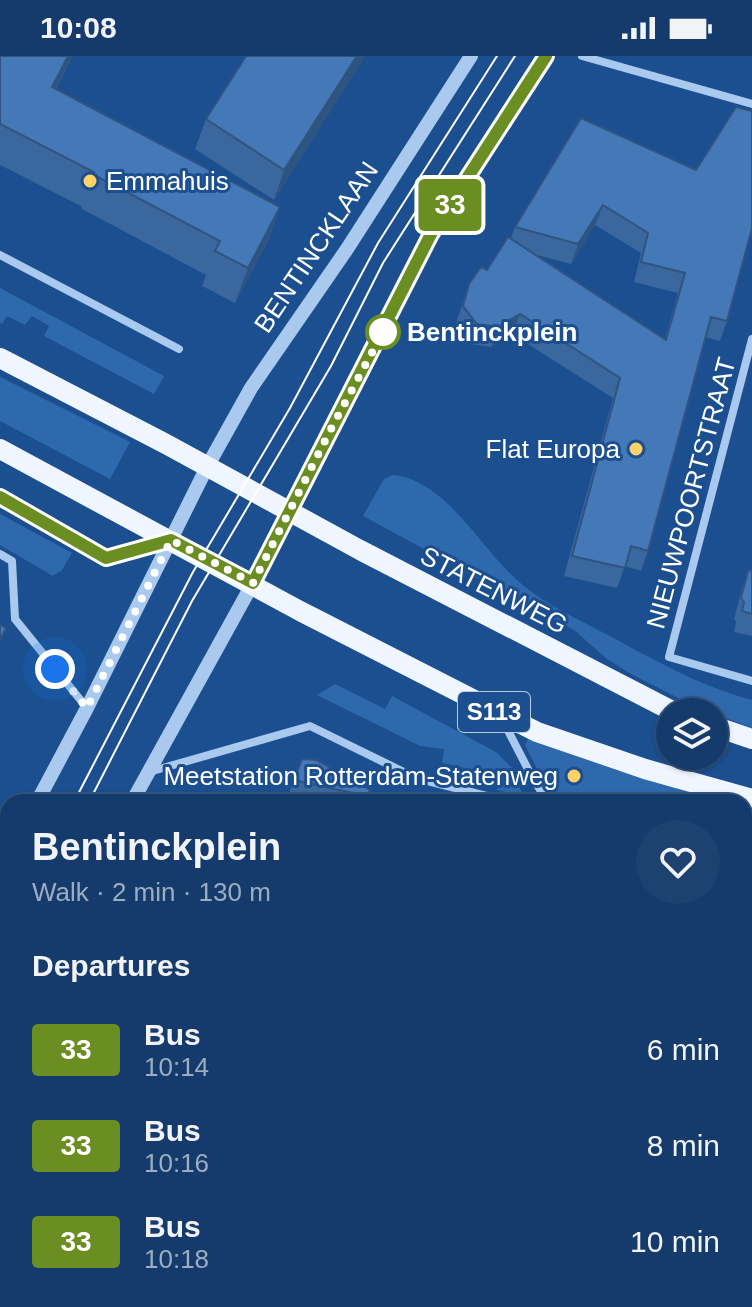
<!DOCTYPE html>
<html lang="en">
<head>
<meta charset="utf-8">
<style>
  body { margin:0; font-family:Arial,sans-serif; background:#1d4271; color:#f1f3f6; height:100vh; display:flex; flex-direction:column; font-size:30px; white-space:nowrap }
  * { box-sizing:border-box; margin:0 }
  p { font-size:26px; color:#9dadc1 }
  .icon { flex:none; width:44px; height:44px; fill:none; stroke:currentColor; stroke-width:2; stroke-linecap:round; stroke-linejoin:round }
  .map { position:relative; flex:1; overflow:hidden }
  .panel { position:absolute; left:0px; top:738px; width:752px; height:514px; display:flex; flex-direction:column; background:#143b6b; border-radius:24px 24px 0 0; box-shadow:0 2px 6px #0004,0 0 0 2px #33557e }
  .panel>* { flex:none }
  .badge { padding:0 16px; border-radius:6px; font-size:28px; line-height:52px }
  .controls { position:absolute; left:656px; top:642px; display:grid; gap:16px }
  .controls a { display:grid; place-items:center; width:72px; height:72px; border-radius:50%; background:#143b6b; box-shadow:0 2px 6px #0004,0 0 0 2px #33557e; font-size:40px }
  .you { position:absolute; width:40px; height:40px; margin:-20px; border:6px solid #fff; border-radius:50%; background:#1a73e8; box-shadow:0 0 0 12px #1a73e833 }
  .map>.badge { position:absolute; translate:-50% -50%; box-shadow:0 0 0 4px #fff }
  h2 { padding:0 32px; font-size:30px; line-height:72px }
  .round { display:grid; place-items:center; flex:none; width:84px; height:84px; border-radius:42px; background:#1d4271 }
  .head { display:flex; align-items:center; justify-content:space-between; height:136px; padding:0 32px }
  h1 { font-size:38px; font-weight:800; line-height:60px }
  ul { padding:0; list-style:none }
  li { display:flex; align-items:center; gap:24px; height:96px; padding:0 32px }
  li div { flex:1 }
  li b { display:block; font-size:30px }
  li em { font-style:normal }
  li .badge { min-width:88px; font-weight:700; text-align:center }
  .status { display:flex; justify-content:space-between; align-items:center; height:56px; padding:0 40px; background:#143b6b; direction:ltr }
  .status svg { height:22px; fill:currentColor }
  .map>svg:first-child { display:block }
  .green { fill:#2e69ad }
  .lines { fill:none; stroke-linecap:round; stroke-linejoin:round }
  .minor { stroke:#a9c9ee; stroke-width:8 }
  .tertiary { stroke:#a9c9ee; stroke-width:14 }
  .primary { stroke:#f0f6ff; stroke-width:20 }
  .tram { stroke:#fff; stroke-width:2 }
  .wall { fill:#3a679d; fill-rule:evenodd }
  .shaded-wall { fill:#305480 }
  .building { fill:#4478b7; stroke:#305480; stroke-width:2 }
  .line-casing { stroke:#fff; stroke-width:18 }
  .line { stroke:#6b8e23; stroke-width:12 }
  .walk { stroke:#fff; stroke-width:8; stroke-dasharray:0 14.4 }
  .poi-dot { fill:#ffd166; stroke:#1b4f8f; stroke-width:3 }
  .stop-dot { fill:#fff; stroke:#6b8e23; stroke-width:4 }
  .labels { text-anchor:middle; stroke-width:6; stroke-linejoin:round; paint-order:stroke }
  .shield { fill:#1b4f8f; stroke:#bbcadd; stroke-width:2 }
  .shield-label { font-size:24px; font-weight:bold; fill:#fff }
  .poi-label { font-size:26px; fill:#fff; stroke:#1b4f8f; text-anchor:end }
  .street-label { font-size:26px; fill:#fff; stroke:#1b4f8f }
  .stop-label { font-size:26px; font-weight:bold; fill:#fff; stroke:#1b4f8f; text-anchor:start }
</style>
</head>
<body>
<div class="status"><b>10:08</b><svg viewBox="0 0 49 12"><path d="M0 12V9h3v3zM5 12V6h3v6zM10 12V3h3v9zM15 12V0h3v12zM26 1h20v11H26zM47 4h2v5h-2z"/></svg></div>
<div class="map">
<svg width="752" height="1251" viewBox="0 0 752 1251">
  <rect width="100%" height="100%" fill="#1b4f8f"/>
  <g class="green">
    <polygon points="0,232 164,320 154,338 44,280 49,270 32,260 25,269 7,260 2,268 0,267"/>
    <polygon points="0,321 130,386 110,423 0,365"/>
    <path d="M 393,419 C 448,424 483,498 524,530 C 550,551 580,564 608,579 C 656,605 700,630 752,644 L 752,672 L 694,650 L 631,618 L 607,603 L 574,574 L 363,460 L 384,423 Z"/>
    <polygon points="0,458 72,497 62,514 53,520 0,489"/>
    <polygon points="335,628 385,653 392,640 496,696 512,712 523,740 497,734 499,720 442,707 444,693 420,690 317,639"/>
    <polygon points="528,683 622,716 732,746 558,746 551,740 525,689"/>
  </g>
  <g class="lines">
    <g class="minor">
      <polyline points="582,0 752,48"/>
      <polyline points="0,199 179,293"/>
      <polyline points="752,283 669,601 752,625"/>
      <polyline points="0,498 12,505 15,563 87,652"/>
      <polyline points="502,663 532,721 548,746"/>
      <polyline points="149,716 310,670 416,722 510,746"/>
      <polyline points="744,809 752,811"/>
      <polyline points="0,1021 8,1025"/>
      <polyline points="744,1101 752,1103"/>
      <polyline points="249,1244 251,1251"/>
      <polyline points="487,1251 489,1244"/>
    </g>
    <g class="tertiary">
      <polyline points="37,746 87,652 207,411 251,332 347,193 471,0"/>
      <polyline points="132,746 253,527 431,178 546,0"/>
      <polyline points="0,816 8,801"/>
      <polyline points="0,968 8,955"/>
    </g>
    <g class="primary">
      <polyline points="0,302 166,388 360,494 674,656"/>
      <polyline points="0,393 300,555 537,676 645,713 752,743"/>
      <polyline points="714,670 752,683"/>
    </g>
    <g class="tram">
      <polyline points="74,746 193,516 290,352 378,187 497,0"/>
      <polyline points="89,746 192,545 331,310 383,207 515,0"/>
      <polyline points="0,883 8,872"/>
      <polyline points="0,905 8,896"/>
    </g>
  </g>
  <g class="wall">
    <polygon points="0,0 70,5 56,33 280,151 268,185 235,247 202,230 206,219 82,153 81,150 0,109"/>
    <polygon points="246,0 365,0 274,144 195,93 206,63"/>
    <path d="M 581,62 L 727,265 L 720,285 L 705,281 L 648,495 L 641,515 L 625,510 L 617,532 L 564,520 L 613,342 L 512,278 L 491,291 L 470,288 L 455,270 L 469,228 L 487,214 L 511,182 L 515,171 ZM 595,169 L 641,197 L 634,226 L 678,237 L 665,283 L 537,199 L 571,208 Z"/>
    <polygon points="752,512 752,580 734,576 736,566 734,563 741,536 748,515 751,514"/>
    <polygon points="302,703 370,734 365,746 299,746 287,743"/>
    <polygon points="744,833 752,835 752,969 744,967"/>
    <polygon points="744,1002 752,1004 752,1069 744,1067"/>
    <polygon points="0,1122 8,1126 8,1214 0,1210"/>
    <polygon points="744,1130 752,1132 752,1202 744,1200"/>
    <polygon points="66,1244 193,1244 194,1251 80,1251"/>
    <polygon points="371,1244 454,1244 452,1251 379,1251"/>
  </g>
  <g class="shaded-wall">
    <polygon points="68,0 72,0 39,65 52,31"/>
    <polygon points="357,0 365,0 274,144 284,114"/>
    <polygon points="603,149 595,169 571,208 578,188"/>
    <polygon points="280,151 268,185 235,247 248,212"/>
    <polygon points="520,258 512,278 491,291 498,271"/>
    <polygon points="384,1244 407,1244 404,1251 382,1251"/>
    <polygon points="451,1244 454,1244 452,1251 448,1251"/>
  </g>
  <g class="building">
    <polygon points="0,0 68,0 52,31 280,151 248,212 215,195 220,185 94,119 94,116 0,68"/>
    <polygon points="246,0 357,0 284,114 206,63"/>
    <polygon points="736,51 752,55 752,172 727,265 711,261 648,495 631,490 625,512 572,500 620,322 520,258 498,271 477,268 463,250 469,228 481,211 487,214 508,181 666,284 685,217 641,206 648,177 603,149 578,188 515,171 581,62 696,114"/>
    <polygon points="752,514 752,558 742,555 744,546 741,542 748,515"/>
    <polygon points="0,568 6,572 0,584"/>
    <polygon points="302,703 316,704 370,734 367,740 294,724"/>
    <polygon points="744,833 752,835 752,954 744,952"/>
    <polygon points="744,1002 752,1004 752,1054 744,1052"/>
    <polygon points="0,1122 8,1126 8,1190 0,1186"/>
    <polygon points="744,1130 752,1132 752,1187 744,1185"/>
    <polygon points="113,1244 193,1244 194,1251 127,1251"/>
    <polygon points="556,1244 583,1244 589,1245 589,1244 615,1244 614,1251 554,1251"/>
    <polygon points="682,1244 707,1244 706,1251 680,1251"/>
  </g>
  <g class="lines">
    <defs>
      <polyline id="line" points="0,441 106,502 171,484 253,527 431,178 546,0"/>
    </defs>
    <use href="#line" class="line-casing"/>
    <use href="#line" class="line"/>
    <polyline class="walk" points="55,613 87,652 171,484 253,527 331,373 383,276"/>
  </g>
  <g class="poi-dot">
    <circle cx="90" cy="125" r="8"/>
    <circle cx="636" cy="393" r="8"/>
    <circle cx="574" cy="720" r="8"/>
  </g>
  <circle class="stop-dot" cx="383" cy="276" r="16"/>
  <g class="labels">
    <rect class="shield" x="458" y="636" width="72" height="40" rx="6"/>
    <g class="shield-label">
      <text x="494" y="664">S113</text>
    </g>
    <g class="poi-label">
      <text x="106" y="134" text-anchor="start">Emmahuis</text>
      <text x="620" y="402">Flat Europa</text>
      <text x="558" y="729">Meetstation Rotterdam-Statenweg</text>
    </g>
    <g class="street-label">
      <text transform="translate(316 191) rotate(-56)" y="9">BENTINCKLAAN</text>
      <text transform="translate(691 437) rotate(-75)" y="9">NIEUWPOORTSTRAAT</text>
      <text transform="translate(494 534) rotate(27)" y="9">STATENWEG</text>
    </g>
    <g class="stop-label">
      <text x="407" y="285">Bentinckplein</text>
    </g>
  </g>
</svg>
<div class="controls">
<a><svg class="icon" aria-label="layers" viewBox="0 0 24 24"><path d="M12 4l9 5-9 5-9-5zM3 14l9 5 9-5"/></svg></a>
</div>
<div class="you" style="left:55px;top:613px"></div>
<b class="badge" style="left:450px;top:149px;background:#6b8e23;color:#fff">33</b>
<section class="panel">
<div class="head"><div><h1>Bentinckplein</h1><p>Walk · 2 min · 130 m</p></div><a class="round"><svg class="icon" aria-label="heart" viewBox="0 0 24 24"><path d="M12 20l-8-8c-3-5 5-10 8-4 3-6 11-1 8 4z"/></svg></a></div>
<h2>Departures</h2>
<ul>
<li><span class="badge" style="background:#6b8e23;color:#fff">33</span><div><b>Bus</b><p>10:14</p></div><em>6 min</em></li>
<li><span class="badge" style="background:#6b8e23;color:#fff">33</span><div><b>Bus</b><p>10:16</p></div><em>8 min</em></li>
<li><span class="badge" style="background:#6b8e23;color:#fff">33</span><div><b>Bus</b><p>10:18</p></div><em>10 min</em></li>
</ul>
</section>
</div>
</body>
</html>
